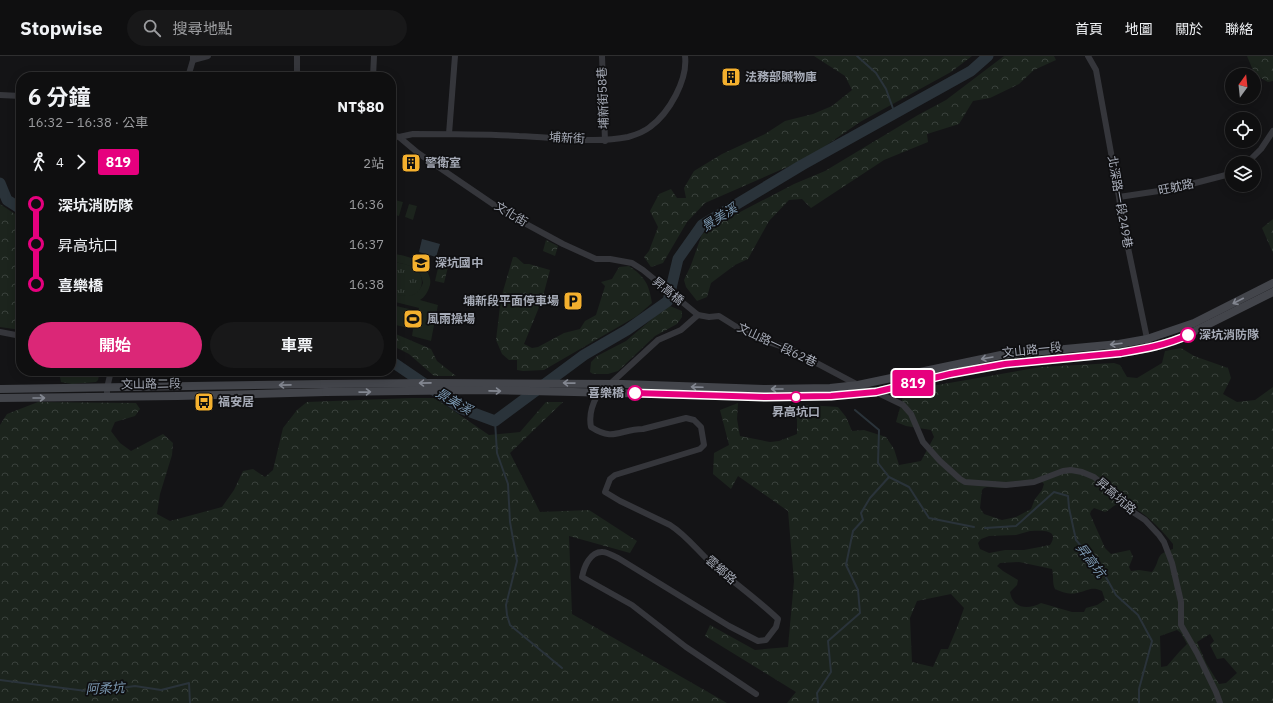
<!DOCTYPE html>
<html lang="zh-TW">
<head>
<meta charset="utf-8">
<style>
  body { margin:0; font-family:"IBM Plex Sans","Noto Sans TC",sans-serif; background:#181819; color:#f1f3f6; height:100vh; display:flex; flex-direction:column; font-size:15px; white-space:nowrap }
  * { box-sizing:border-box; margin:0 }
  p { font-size:13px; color:#9b9c9f }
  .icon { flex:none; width:22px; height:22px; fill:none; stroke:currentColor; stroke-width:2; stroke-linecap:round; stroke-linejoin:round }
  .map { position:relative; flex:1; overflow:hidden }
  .details { position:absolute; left:16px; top:16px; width:380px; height:304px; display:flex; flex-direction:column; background:#0f0f10; border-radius:16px; box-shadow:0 2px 10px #0003,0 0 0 1px #2f2f30 }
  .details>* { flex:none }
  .badge { padding:0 8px; border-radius:3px; font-size:14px; line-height:26px }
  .needle { width:26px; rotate:15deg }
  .buttons { position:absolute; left:1225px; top:12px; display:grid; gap:8px }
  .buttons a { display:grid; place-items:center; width:36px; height:36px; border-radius:50%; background:#0f0f10; box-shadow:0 2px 10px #0003,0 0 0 1px #2f2f30; font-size:20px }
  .map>.badge { position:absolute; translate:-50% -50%; box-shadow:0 0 0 2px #fff }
  .legs { display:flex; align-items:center; gap:6px; height:44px; padding:0 12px; font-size:13px }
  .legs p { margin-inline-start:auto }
  .headline { display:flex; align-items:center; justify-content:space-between; height:68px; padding:0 12px }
  h1 { font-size:22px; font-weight:700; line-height:30px }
  .button { display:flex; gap:8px; margin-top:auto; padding:8px 12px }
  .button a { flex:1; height:46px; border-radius:24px; background:#db2777; color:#fff; font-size:16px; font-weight:700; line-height:46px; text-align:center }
  .button a+a { background:#181819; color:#f1f3f6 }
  ul { padding:0 12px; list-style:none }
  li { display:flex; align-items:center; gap:14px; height:40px; font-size:15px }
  li i { display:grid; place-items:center; width:6px; height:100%; margin:0 5px; background:currentColor }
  li i::after { content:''; width:10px; height:10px; margin:-5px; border:3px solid; border-radius:50%; background:#0f0f10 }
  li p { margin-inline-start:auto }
  li:first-child i { background:linear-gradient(#0000 50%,currentColor 0) }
  li:last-child i { background:linear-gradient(currentColor 50%,#0000 0) }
  header { display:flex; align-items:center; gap:24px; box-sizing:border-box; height:56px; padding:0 20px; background:#0f0f10; border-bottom:1px solid #2f2f30 }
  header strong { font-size:19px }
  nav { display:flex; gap:22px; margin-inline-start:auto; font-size:14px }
  .search { width:280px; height:36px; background:#181819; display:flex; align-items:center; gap:10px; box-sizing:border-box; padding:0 14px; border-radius:22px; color:#9b9c9f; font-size:15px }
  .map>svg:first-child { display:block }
  .grass { fill:url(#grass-tufts) }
  .forest { fill:url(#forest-crowns); fill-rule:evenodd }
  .pitch { fill:#1c241d }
  .water { fill:#2a333a }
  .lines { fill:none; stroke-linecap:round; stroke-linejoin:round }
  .stream { stroke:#2a333a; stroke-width:2 }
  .river { stroke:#2a333a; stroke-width:11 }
  .minor { stroke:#35363b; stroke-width:6 }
  .secondary { stroke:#43454b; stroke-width:8 }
  .secondary-bridge { stroke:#43454b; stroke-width:8 }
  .oneway { stroke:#838791 }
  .line-1-casing { stroke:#fff; stroke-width:9 }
  .line-1 { stroke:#e6007e; stroke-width:6 }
  .stop-1-dot { fill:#fff; stroke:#e6007e; stroke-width:2 }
  .labels { text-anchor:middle; stroke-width:3.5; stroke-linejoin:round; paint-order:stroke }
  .poi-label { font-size:12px; font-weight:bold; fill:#a6abb7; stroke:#0f0f11; text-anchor:start }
  .street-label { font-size:12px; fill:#a6abb7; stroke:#0f0f11 }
  .stop-label { font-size:12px; font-weight:bold; fill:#a6abb7; stroke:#0f0f11; text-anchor:start }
  .water-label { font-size:13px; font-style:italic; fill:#7c99b2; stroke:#0f0f11 }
</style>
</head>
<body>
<header>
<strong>Stopwise</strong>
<div class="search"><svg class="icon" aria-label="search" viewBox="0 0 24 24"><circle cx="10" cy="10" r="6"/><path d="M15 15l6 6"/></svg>搜尋地點</div>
<nav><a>首頁</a><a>地圖</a><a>關於</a><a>聯絡</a></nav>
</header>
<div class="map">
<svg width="1273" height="647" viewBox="0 0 1273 647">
  <defs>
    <pattern id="grass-tufts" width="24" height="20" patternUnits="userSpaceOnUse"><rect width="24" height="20" fill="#1c241d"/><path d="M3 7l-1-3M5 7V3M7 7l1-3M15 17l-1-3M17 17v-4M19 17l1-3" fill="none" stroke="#3a413c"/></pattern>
    <pattern id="forest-crowns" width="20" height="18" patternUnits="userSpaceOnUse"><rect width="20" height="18" fill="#1c241d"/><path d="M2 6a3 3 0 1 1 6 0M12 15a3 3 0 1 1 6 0" fill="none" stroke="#3a413c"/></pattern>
  </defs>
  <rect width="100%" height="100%" fill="#141416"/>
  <path class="grass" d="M 391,205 C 399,207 411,208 417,214 C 426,223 422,239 409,241 C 403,242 397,239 391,237 Z"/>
  <g class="forest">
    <polygon points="814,0 972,0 951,16 860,66 808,102 705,147 687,166 663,207 651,211 644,201 649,195 658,171 650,155 659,138 671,133 677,142 686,142 684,132 694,115 722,98 765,78 785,65 813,58 832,50 852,34 845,20"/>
    <polygon points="1004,0 1054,0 1056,4 1034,14 1019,28 990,42 973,45 959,68 927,78 928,86 884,104 811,152 802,143 789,144 769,165 748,203 735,209 711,227 707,241 697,245 686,231 684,224 691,209 702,178 719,167 794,128 825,115 918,59 946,44"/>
    <polygon points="1247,0 1273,0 1273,25 1268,26 1255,19"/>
    <polygon points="0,148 21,162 21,274 0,271"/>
    <polygon points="1273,163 1273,197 1262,172"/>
    <polygon points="546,184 558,190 555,200 543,195"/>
    <path d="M 513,201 L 516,201 L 524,208 L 529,208 L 550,214 L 542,244 L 524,288 L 532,292 L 538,291 L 564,277 L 580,273 L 585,265 L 596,259 L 605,230 L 601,226 L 612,223 L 619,211 L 629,210 C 645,221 649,228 652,247 L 637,260 L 544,314 L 523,315 L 517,314 L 517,304 L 509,304 L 502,298 L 496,284 L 501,242 Z"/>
    <polygon points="439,208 448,211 444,227 435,225"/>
    <polygon points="670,250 682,255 682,261 677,268 655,280 618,315 608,318 593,318 590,316 591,306 597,300 626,285 659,257"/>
    <polygon points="391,276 431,293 437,305 456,320 434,320 409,298 391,289"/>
    <path d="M 1181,292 L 1194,300 L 1228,312 L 1231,322 L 1223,338 L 1237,346 L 1255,344 L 1273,331 L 1273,647 L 787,647 L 796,636 L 705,580 L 710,569 L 755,594 L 788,591 L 794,525 L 788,455 L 738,420 L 731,433 L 713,418 L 714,397 L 729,389 L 720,354 L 738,347 L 737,363 L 740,380 L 770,386 L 779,385 L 797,378 L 797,363 L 791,356 L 791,348 L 838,351 L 846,361 L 852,375 L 864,374 L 886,381 L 894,393 L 899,409 L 921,405 L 934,381 L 931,374 L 906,370 L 896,366 L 903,341 L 903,335 L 1041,311 L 1114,307 L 1120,309 L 1127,321 L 1137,322 L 1162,307 L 1165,295 ZM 1042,426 L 1044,428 L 1042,434 L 1035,443 L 1031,453 L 1016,461 L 1002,464 L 984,458 L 980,452 L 982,434 L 984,432 L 987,431 L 1002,432 ZM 1118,448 C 1121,448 1124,448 1127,449 C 1143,454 1163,475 1173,488 L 1173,493 C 1153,499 1162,503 1152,516 L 1139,514 L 1131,515 L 1129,511 L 1133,501 L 1130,494 L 1111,498 L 1105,492 L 1090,458 L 1091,455 L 1094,452 L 1105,456 C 1110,454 1112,450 1118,448 ZM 1030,475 C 1039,475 1061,472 1050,489 L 1024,494 L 1005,494 L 989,497 L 980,493 L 978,487 L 981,483 L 989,480 L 1016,479 ZM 1019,506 L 1052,513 C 1054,521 1052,527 1055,533 C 1062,536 1069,539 1077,537 C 1088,535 1091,530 1102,535 L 1105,544 L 1097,549 L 1086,552 L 1084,556 L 1072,556 L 1041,547 C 1028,554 1013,553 1010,536 L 1017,529 L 1018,524 L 1003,515 L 997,510 L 1000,507 ZM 951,538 L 964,552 L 958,569 L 948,593 L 941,593 L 933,611 L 912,606 L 910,562 L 917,545 ZM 1177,574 L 1181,577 L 1187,588 L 1180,595 L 1167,610 L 1161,611 L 1160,580 ZM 1210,578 L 1214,585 L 1210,589 L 1217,603 L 1224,602 L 1237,617 L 1226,627 L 1219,628 L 1206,607 L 1197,586 Z"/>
    <polygon points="59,315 100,315 98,324 96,326 72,328 61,326"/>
    <polygon points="412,342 435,342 489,379 520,376 546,346 563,346 510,397 540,456 589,454 637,485 630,497 569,480 572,558 727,647 0,647 0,369 7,358 38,346 136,347 140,353 135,360 115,366 111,375 120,387 131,395 163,378 173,387 172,399 160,438 157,458 170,465 222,451 234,434 243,415 253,413 265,421 273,414 283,372 297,354 307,346"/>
  </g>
  <g class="pitch">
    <polygon points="395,144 403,146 399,160 391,158"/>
    <polygon points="409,148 417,150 413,164 405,161"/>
    <path d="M 391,197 C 405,200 423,202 428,217 C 430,221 431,225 430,229 C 428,236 425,241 420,244 L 438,249 L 431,285 L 412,280 L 413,273 L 391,268 L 391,255 L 392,249 L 418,255 L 419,252 L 391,245 L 391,237 C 405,241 416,244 423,227 C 420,209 406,209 391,205 Z"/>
  </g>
  <polygon class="water" points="422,183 440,188 436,201 419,196"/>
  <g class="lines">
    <g class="stream">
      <polyline points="857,0 876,17 886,33 895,58"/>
      <polyline points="855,354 879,374 878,407 889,421 909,431 929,462 974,471"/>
      <polyline points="495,365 497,397 508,428 510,466 517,505 506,549 507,559 510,569 562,612"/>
      <polyline points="985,472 1016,470 1054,436 1068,440 1069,452 1076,484 1103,516 1116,539 1138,559 1152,585 1139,633 1139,647"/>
      <polyline points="0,624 94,636 135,630 161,634 189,627 190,647"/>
      <polyline points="818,647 817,637 831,616 828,585 860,557 858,534 846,509 853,475 863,464 861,457 870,442 889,421"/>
    </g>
    <g class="river">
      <polyline points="0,127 7,144 21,153"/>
      <polyline points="391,305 460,352 495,365 584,299 627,274 668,245 678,203 702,169 802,109 971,15 988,0"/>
    </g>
    <g class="minor">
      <polyline points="602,0 605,85"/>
      <polyline points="1088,0 1096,14 1119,141 1122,163 1149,292"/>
      <polyline points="193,4 208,0"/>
      <polyline points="181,21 190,17"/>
      <polyline points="188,21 193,4 193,0"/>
      <polyline points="297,21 297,0"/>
      <polyline points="373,21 374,0"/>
      <polyline points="0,39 21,40"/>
      <polyline points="391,78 399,81 418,97 506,157 563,188 596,203 610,203 632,207 643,214 698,259 709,261 719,260 751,280 792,294 858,329 876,336 903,349 911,358 923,386 940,405 960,423 965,426 1006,429 1034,426 1063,415 1071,414 1082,416 1094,421 1104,429 1124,450 1145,464 1159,479 1164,486 1172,507 1181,546 1181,569 1197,597 1216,636 1220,647"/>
      <polyline points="449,78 455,0"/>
      <path d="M 399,81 L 413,78 C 448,78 484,78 519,80 C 555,81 594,88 628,81 C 635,79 645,75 650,71 C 669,57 688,24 685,0"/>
      <polyline points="1247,107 1261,93 1273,75"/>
      <polyline points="1119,141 1172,133 1226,119 1232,117"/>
      <path d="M 698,259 L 681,274 L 658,284 L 597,340 C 592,349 589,361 591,371 C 614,386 620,373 643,373 L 686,362 L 694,364 L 701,371 L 704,389 L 700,393 L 615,419 L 610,423 L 605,436 L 620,445 L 670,469 C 686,479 697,494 711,507 C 733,526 757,543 778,563 L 776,571 L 766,584 L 758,585 L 729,570 L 618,502 C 613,500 607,496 603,496 C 590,495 584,511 582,521 L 632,549 L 686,591 L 756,638"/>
      <polyline points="0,276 21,280"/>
      <polyline points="107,340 107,332 111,315"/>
    </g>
    <g class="secondary">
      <polyline points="622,328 765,333 830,332 858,329 1001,299 1119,288 1147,283 1194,267 1273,227"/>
      <polyline points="0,333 324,328"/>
      <polyline points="617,337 777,341 831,340 876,336 950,318 1005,308 1121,297 1149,292 1181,282 1273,236"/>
      <polyline points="0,342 178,340 326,336"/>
    </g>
    <g class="secondary-bridge">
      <polyline points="324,328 431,327 622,328"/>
      <polyline points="326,336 486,334 617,337"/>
    </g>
  </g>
  <defs><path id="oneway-shaft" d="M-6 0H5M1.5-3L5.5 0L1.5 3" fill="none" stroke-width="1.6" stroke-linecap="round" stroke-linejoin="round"/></defs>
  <g class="oneway">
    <use href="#oneway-shaft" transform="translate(1238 245) rotate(153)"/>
    <use href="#oneway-shaft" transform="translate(1116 288) rotate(173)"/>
    <use href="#oneway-shaft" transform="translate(987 302) rotate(170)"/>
    <use href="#oneway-shaft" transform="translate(425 327) rotate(179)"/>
    <use href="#oneway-shaft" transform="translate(569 327) rotate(-179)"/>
    <use href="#oneway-shaft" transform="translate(285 329) rotate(179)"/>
    <use href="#oneway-shaft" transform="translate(697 331) rotate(-178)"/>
    <use href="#oneway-shaft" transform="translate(777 333) rotate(-180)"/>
    <use href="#oneway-shaft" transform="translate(495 335) rotate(1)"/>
    <use href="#oneway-shaft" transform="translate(365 336) rotate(-1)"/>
    <use href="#oneway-shaft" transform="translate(39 342)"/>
  </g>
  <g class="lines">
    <defs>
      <path id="line-1" d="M 635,337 L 766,341 L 831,340 L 876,336 L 950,318 L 1005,308 L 1120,297 C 1143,293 1167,289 1188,279"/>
    </defs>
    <use href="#line-1" class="line-1-casing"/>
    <use href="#line-1" class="line-1"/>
  </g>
  <defs>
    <symbol id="building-square" viewBox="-11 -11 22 22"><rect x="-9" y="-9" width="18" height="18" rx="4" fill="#f4b02e" stroke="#0f0f11"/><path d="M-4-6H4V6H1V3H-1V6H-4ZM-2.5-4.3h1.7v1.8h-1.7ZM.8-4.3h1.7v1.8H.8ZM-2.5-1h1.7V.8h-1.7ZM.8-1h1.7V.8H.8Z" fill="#111"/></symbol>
    <symbol id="school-square" viewBox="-11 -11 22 22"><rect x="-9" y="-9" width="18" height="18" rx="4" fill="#f4b02e" stroke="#0f0f11"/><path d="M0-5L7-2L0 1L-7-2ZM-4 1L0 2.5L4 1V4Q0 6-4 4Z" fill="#111"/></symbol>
    <symbol id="parking-square" viewBox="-11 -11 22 22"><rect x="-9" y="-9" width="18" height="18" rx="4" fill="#f4b02e" stroke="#0f0f11"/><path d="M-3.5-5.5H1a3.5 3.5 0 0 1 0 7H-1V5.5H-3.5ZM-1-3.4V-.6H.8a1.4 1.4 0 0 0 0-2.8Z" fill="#111"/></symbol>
    <symbol id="stadium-square" viewBox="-11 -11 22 22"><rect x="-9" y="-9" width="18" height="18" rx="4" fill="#f4b02e" stroke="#0f0f11"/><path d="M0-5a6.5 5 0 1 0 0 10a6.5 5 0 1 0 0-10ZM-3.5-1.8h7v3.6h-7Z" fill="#111"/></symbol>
    <symbol id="bus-square" viewBox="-11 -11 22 22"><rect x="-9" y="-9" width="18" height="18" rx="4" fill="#f4b02e" stroke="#0f0f11"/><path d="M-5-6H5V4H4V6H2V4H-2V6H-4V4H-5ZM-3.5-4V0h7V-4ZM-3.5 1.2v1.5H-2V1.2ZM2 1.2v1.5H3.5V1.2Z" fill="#111"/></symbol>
  </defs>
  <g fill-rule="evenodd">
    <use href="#building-square" x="720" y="10" width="22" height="22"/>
    <use href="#building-square" x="400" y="96" width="22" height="22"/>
    <use href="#school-square" x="410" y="196" width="22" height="22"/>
    <use href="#parking-square" x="562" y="234" width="22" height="22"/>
    <use href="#stadium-square" x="402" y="252" width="22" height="22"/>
    <use href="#bus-square" x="193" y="335" width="22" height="22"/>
  </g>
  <g class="stop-1-dot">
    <circle cx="1188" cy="279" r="7"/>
    <circle cx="635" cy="337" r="7"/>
    <circle cx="796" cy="341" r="5"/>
  </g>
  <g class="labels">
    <g class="poi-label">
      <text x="745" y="25">法務部贓物庫</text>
      <text x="425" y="111">警衛室</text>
      <text x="435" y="211">深坑國中</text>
      <text x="559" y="249" text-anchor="end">埔新段平面停車場</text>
      <text x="427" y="267">風雨操場</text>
      <text x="218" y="350">福安居</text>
    </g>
    <g class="street-label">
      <text transform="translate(603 42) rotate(-92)" y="4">埔新街58巷</text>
      <text transform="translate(567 82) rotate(3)" y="4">埔新街</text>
      <text transform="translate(1176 131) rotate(-12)" y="4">旺躭路</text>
      <text transform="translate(1120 146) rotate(80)" y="4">北深路一段249巷</text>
      <text transform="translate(511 158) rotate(31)" y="4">文化街</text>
      <text transform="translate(668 235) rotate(39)" y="4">昇高橋</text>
      <text transform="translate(777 289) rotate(25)" y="4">文山路一段62巷</text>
      <text transform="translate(1032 294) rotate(-6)" y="4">文山路一段</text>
      <text transform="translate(151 328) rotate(-1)" y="4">文山路二段</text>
      <text transform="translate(1116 440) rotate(41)" y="4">昇高坑路</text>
      <text transform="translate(721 514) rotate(41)" y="4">雲鄉路</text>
    </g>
    <g class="stop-label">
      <text x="1199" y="283">深坑消防隊</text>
      <text x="624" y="341" text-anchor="end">喜樂橋</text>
      <text x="796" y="360" text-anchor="middle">昇高坑口</text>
    </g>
    <g class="water-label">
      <text transform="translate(719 161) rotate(-33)" y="5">景美溪</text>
      <text transform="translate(454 345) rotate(30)" y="5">景美溪</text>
      <text transform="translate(1091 504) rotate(53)" y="5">昇高坑</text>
      <text transform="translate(105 632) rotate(-3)" y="5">阿柔坑</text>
    </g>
  </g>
</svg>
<div class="buttons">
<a><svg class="needle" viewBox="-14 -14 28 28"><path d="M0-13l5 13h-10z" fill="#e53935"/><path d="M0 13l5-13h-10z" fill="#9b9c9f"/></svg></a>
<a><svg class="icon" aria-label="locate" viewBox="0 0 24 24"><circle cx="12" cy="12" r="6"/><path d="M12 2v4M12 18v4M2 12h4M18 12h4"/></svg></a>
<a><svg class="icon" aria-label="layers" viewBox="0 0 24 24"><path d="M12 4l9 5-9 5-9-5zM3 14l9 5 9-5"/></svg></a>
</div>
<b class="badge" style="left:913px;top:327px;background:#e6007e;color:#fff">819</b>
<section class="details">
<div class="headline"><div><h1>6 分鐘</h1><p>16:32 – 16:38 · 公車</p></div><b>NT$80</b></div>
<div class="legs"><svg class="icon" aria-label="walk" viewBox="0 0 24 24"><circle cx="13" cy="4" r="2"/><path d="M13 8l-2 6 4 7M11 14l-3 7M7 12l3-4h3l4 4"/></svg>4<svg class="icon" aria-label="forward" viewBox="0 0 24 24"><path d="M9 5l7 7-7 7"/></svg><b class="badge" style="background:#e6007e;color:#fff">819</b><p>2站</p></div>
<ul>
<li><i style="color:#e6007e"></i><b>深坑消防隊</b><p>16:36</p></li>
<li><i style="color:#e6007e"></i><span>昇高坑口</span><p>16:37</p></li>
<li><i style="color:#e6007e"></i><b>喜樂橋</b><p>16:38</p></li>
</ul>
<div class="button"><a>開始</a><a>車票</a></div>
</section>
</div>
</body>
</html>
